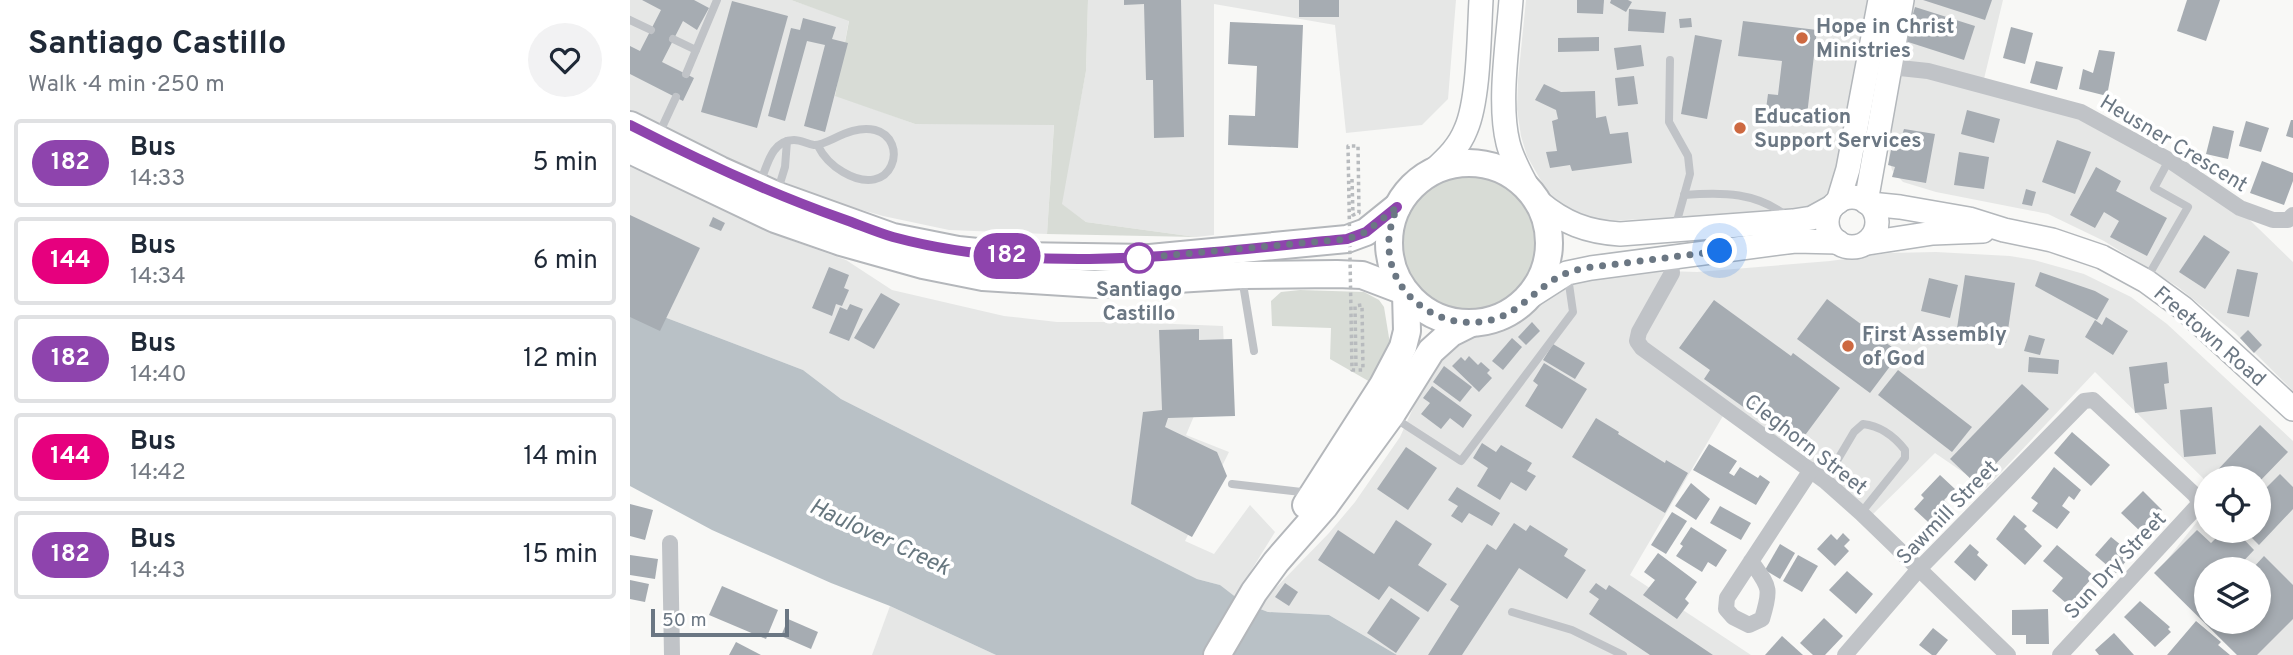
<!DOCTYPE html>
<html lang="en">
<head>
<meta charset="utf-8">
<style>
  body { margin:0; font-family:Overpass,sans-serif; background:#f2f2f3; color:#1f2937; height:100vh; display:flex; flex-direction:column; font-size:26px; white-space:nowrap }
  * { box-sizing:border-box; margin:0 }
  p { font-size:23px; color:#747a83 }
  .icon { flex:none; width:38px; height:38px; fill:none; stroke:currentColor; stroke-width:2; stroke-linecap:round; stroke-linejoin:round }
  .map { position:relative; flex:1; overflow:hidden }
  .side { display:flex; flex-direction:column; background:#fff; width:630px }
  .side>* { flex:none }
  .badge { padding:0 14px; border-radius:23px; font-size:24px; line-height:46px }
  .buttons { position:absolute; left:1564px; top:466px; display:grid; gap:14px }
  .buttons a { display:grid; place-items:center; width:77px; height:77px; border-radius:50%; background:#fff; box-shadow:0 4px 10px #0003; font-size:35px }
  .scale { position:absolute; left:21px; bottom:18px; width:138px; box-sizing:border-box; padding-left:7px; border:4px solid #6b7783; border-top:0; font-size:19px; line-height:24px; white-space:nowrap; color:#6b7783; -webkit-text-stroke:5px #fff; paint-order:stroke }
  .you { position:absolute; width:35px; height:35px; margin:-18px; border:5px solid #fff; border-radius:50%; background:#1a73e8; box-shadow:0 0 0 10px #1a73e833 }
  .map>.badge { position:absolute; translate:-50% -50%; box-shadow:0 0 0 4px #fff }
  .round { display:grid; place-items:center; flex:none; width:74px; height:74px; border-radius:37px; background:#f2f2f3 }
  .headline { display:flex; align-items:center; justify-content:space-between; height:119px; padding:0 28px }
  h1 { font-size:33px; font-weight:700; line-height:52px }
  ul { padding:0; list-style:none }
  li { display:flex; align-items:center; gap:21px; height:88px; margin:0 14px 10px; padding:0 14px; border:4px solid #e0e1e3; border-radius:7px }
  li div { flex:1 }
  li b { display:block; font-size:26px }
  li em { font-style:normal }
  li .badge { min-width:77px; font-weight:700; text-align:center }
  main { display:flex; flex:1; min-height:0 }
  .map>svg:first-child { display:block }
  .built { fill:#e6e7e6 }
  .green { fill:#d8dcd6 }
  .water { fill:#b9c1c6 }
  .building { fill:#a6acb2 }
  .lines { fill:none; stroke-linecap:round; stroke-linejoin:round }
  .secondary-casing { stroke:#b3b7bb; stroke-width:26 }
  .primary-casing { stroke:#b4b7bb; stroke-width:30 }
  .lane { stroke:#c0c3c7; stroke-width:8 }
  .street { stroke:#c0c3c7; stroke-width:16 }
  .secondary { stroke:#fff; stroke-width:23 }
  .primary { stroke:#fff; stroke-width:26 }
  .path-bridge { stroke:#b8bbbe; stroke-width:3.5; stroke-dasharray:3.5 3.5; stroke-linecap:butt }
  .line-casing { stroke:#fff; stroke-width:16 }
  .line { stroke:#8e44ad; stroke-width:10 }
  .walk { stroke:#6b7783; stroke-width:7; stroke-dasharray:0 12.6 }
  .poi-dot { fill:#cd6941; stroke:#fff; stroke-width:2.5 }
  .stop-dot { fill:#fff; stroke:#8e44ad; stroke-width:3.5 }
  .labels { text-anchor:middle; stroke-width:7; stroke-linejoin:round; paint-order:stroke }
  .poi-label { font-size:21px; font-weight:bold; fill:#6b7783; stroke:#fff; text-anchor:start }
  .street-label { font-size:21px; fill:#6b7783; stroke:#fff }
  .stop-label { font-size:21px; font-weight:bold; fill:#6b7783; stroke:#fff }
  .water-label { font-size:23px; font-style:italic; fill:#67777f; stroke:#fff }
</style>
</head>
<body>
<main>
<section class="side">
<div class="headline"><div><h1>Santiago Castillo</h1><p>Walk · 4 min · 250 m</p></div><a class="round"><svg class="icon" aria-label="heart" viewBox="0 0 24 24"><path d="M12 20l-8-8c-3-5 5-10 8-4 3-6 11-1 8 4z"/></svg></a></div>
<ul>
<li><span class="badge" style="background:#8e44ad;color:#fff">182</span><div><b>Bus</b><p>14:33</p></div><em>5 min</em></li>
<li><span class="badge" style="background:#e6007e;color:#fff">144</span><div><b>Bus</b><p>14:34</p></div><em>6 min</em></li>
<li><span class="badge" style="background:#8e44ad;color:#fff">182</span><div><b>Bus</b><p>14:40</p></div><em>12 min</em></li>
<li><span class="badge" style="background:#e6007e;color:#fff">144</span><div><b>Bus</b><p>14:42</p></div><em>14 min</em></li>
<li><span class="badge" style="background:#8e44ad;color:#fff">182</span><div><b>Bus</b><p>14:43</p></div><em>15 min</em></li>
</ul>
</section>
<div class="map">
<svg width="1663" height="655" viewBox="0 0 1663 655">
  <rect width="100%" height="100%" fill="#f8f8f6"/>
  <g class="built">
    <polygon points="0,0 161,0 219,20 205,95 285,124 424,124 417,234 319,230 253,216 197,200 67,145 0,112"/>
    <polygon points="458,0 826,0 818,99 792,125 716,133 705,25 584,4 584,235 566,237 456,222 431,204 456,71"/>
    <polygon points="896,0 1373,0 1353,83 1492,133 1593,194 1663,262 1663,391 1605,333 1548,287 1474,241 1418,214 1306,192 1273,182 1262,170 1259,158 1262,113 1216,111 1209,167 1204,185 1196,197 1183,206 1170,211 975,221 952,217 938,210 922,196 910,179 897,156 891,136 887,109 888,80"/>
    <polygon points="0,163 86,207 163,241 216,260 262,290 374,316 427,322 496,322 593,326 597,414 564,416 556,435 599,452 555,541 584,554 620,505 645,532 603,600 590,585 567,579 211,399 173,370 0,304"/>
    <polygon points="1306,252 1380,256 1404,260 1454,274 1501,297 1537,324 1663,441 1663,655 1616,655 1629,621 1629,569 1529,570 1577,509 1577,530 1629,530 1629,478 1577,478 1577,482 1465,372 1356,488 1305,453 1240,517 1162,445 1097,409 1000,575 1121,655 767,655 699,615 638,612 630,609 636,598 699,533 725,502 770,437 805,360 830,337 851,336 872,331 886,322 921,291 942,280 1005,270 1067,272 1200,261 1259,253"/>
    <polygon points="260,606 366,655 242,655"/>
  </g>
  <g class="green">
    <polygon points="161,0 458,0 456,71 432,204 456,222 566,237 417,234 424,125 285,124 205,96 219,21"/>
    <circle cx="838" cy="242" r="69"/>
    <polygon points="670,290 734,292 749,300 754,307 761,350 742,383 700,359 701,328 642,326 641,301 651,292"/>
  </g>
  <polygon class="water" points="0,304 173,370 211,399 567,579 590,585 612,602 638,612 699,615 767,655 366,655 260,606 201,583 82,530 0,486"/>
  <g class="building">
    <polygon points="12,0 64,0 79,8 67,30 53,21 32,62 64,78 53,101 0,74 0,46 10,51 31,10"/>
    <polygon points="494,0 551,0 554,137 524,138 523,80 516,80 514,4 494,5"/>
    <rect x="669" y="0" width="40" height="17"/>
    <polygon points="947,0 974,0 973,14 947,13"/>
    <polygon points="981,0 998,0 1002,2 996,12 980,3"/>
    <polygon points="1293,0 1362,0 1355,20"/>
    <polygon points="1557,0 1590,0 1576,41 1547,31"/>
    <polygon points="102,1 158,16 127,128 71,112"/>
    <polygon points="1285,7 1345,26 1334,60 1275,41"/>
    <polygon points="999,9 1036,12 1034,33 998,31"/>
    <polygon points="173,18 206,27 202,39 218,43 195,132 174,126 195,45 177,41 155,121 138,116 161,28 170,30"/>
    <polygon points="1061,18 1062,27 1050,28 1049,19"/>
    <polygon points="1113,21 1187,30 1177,115 1136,109 1138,94 1148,95 1152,61 1108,56"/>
    <polygon points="600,22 673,25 668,148 598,145 599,115 625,116 627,66 598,64"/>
    <polygon points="1381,27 1403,33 1395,64 1373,58"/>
    <polygon points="1065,35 1092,40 1077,119 1051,114"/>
    <polygon points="969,37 969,51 928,52 928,38"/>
    <polygon points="1011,45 1014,66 987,70 984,48"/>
    <polygon points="1469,50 1485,52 1477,96 1449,89 1453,69 1463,73"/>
    <polygon points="1406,61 1433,67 1427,90 1400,83"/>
    <polygon points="1004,76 1008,104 988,106 985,78"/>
    <polygon points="914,84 931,92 965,91 966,118 976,116 980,134 998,132 1002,163 942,171 940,165 920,168 916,152 927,151 922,121 928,119 926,110 905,100"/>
    <polygon points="1337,110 1370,119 1364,143 1331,134"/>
    <polygon points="1661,120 1663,120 1663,138 1656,136"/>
    <polygon points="1616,121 1639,128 1631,152 1609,146"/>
    <polygon points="1583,126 1604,131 1598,159 1576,154"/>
    <polygon points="1274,129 1305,134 1296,183 1262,177 1265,167 1258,165 1261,150 1267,151"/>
    <polygon points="1144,133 1162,135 1160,147 1143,145"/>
    <polygon points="1427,140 1461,152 1445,194 1412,182"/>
    <polygon points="1329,152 1359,157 1354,189 1324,185"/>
    <polygon points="1632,161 1663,173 1663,181 1654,205 1620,193"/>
    <polygon points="1466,167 1491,181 1486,191 1537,218 1517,256 1480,237 1489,221 1474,212 1465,228 1440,215"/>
    <polygon points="1396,189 1406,192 1402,206 1392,204"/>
    <polygon points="0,215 70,248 30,331 0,317"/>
    <polygon points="83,217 95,223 91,231 79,226"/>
    <polygon points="1574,235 1600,252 1575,289 1549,272"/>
    <polygon points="199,267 219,275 214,288 219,290 212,306 206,304 202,316 182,308"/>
    <polygon points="1607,269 1628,273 1619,317 1597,313"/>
    <polygon points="1410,272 1465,291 1479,299 1467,320 1405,286"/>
    <polygon points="1335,275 1385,283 1376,343 1326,335"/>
    <polygon points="1299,278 1328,285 1320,318 1291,311"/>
    <polygon points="251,293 270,304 244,349 224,338"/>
    <polygon points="1197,299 1270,353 1240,393 1167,339"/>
    <polygon points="1084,300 1161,356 1163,353 1210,388 1173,438 1126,403 1119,411 1074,379 1080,370 1049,348"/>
    <polygon points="220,304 233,309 219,341 199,333 210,307 217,310"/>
    <polygon points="1476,317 1498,331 1483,355 1455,337 1465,320 1472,325"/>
    <polygon points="902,322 910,331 896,345 888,337"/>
    <polygon points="569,329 569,340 602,339 605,416 538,418 535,427 587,452 597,476 562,537 501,504 513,412 532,410 529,330"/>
    <polygon points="1618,330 1632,345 1624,353 1610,338"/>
    <polygon points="1399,335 1415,339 1410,355 1394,351"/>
    <polygon points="882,338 892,347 873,370 862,361"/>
    <polygon points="923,344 955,363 945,379 913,360"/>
    <polygon points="839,356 848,365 851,362 860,370 857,373 862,378 849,392 822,366 831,357 835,361"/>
    <polygon points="1399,357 1429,360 1428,374 1398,372"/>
    <polygon points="1537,362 1539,383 1534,384 1537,409 1505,413 1499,367"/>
    <polygon points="914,363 957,389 932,429 895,406 908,385 903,381"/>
    <polygon points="814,366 842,387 830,402 803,382"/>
    <polygon points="1268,370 1342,427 1322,452 1248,395"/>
    <polygon points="1392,384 1419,409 1346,484 1320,459"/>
    <polygon points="802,386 842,415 833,428 820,418 811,429 791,414 800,403 793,398"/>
    <polygon points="1582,407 1586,454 1554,457 1550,410"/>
    <polygon points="966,418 989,432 988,434 1035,463 1036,460 1058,473 1035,513 942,457"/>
    <polygon points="1630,425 1658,452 1629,482 1629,478 1580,478"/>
    <polygon points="1442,432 1480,465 1461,486 1424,453"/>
    <polygon points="852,443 866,452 871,445 902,463 897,471 906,476 896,491 881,482 870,500 847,486 858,468 843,458"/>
    <polygon points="1079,444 1107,461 1099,473 1104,476 1110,467 1128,478 1130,475 1140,482 1126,505 1063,470"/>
    <polygon points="776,447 807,468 778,510 747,489"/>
    <polygon points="1424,467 1451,490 1444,500 1439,496 1432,506 1440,512 1427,529 1402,511 1408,503 1401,498"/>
    <polygon points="1650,474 1663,487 1663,509 1629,545 1614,530 1629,530 1629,495"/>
    <polygon points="1310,475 1325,489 1314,500 1327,513 1309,532 1284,509 1294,498 1291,495"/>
    <polygon points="1061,483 1080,499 1066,520 1045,506"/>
    <polygon points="827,487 870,513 862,526 839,513 832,523 821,516 828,506 818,500"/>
    <polygon points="1513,491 1532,510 1511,532 1491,513"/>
    <polygon points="0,504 23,510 15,540 0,536"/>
    <polygon points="1090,506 1121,523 1111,540 1080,523"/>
    <polygon points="1042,512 1057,521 1036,554 1021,545"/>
    <polygon points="1384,515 1397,526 1394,529 1412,546 1395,565 1366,539"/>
    <polygon points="766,520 802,544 788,565 817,584 798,612 759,586 749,600 688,560 708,530 744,554"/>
    <polygon points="884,523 896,531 900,525 938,549 934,556 956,570 937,599 889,568 832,655 798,655 829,606 820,600 857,544 866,550"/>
    <polygon points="1061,527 1097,550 1086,567 1078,562 1072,572 1046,556 1053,546 1050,544"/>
    <polygon points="1567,530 1581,543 1594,530 1605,530 1624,550 1606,569 1577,569 1577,621 1629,621 1629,569 1622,569 1634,556 1663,585 1663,619 1627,655 1607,655 1524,573"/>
    <polygon points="1213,533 1220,540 1214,546 1219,551 1205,566 1187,549 1201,534 1207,540"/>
    <polygon points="1481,537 1502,554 1486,573 1465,555"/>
    <polygon points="1150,544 1165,553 1150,579 1135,570"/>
    <polygon points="1340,544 1349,552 1347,555 1358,565 1345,581 1324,562"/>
    <polygon points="1427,545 1464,576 1453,588 1463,596 1454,606 1449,602 1443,609 1422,591 1433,578 1413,561"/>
    <polygon points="1028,553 1067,582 1055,599 1059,603 1047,619 1013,595 1025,580 1014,572"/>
    <polygon points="0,555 28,559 25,579 0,575"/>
    <polygon points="1168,555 1188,566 1172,592 1153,581"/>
    <polygon points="1217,571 1243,594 1226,614 1199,590"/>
    <polygon points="0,580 19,584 15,602 0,599"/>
    <polygon points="655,583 668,592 659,606 645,597"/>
    <polygon points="966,583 976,590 979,585 1083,655 1020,655 959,614 969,599 959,592"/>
    <polygon points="92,586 148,610 136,639 79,615"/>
    <polygon points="761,598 790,618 766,653 737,633"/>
    <polygon points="1510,601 1540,627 1538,629 1541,632 1525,647 1494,617"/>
    <polygon points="1418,609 1419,644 1396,644 1396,635 1382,635 1382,610"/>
    <polygon points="1194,618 1213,636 1195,655 1183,655 1170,643"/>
    <polygon points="158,619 188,632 181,649 151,636"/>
    <polygon points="1566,621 1591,642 1588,645 1600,655 1537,655"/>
    <polygon points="1303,628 1318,640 1306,655 1302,655 1289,645"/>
    <polygon points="1484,633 1504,655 1469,655 1465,650"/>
    <polygon points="1152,636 1173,655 1135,655"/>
    <polygon points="106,642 131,655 99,655"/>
  </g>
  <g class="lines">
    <defs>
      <g id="secondary">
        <path d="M 881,0 C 878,42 868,103 878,143 C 882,159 890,173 898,188"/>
        <path d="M 803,171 C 817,158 829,147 836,129 C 849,99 849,34 851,0"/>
        <circle cx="1222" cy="222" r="25"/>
        <path d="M 909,202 C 934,223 957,232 990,234 L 1163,221 L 1182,218 L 1202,207"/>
        <polyline points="1208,202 1218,169 1250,0"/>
        <polyline points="1236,202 1272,0"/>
        <polyline points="1240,204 1270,207 1339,219 1374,230 1422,240 1472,257 1516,281 1553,308 1663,409"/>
        <polyline points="1238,243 1303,233 1353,231"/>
        <polyline points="901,296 937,273 961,268 1165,241 1208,242"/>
      </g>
      <g id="primary">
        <polyline points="0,125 90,170 146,195 263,237 328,250 387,256 520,258 717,239 736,232 767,207"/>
        <polyline points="0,150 145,219 211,242 293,265 353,277 465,284 612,275 707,274 732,275 774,291"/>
        <circle cx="839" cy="243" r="80"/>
        <polyline points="676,505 753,385 773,347 777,331 776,293"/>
        <polyline points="587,655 624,592 646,562 694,507 761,415 801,351 821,333 841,323"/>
      </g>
    </defs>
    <use href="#secondary" class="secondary-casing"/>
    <use href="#primary" class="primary-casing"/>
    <g class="lane">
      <polyline points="0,20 21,30"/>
      <polyline points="43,39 66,50"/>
      <polyline points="1040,60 1039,122 1058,156 1060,174 1045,228"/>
      <polyline points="56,74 87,0"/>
      <polyline points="28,136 46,97"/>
      <path d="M 130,183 C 137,167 141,140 164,140 C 171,140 177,144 184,145 C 197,146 220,124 245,130 C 280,139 264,202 213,172 C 201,165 194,158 188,146"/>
      <polyline points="147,193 155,167 157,141"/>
      <path d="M 1054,195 C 1093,192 1127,192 1158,217"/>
      <polyline points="612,278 624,351"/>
      <polyline points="1517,278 1558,207 1524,188 1539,160"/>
      <polyline points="763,417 831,461 943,312 938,277"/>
      <path d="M 1195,481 L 1224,432 L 1233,424 C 1251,426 1264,436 1275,450 L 1275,458 L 1231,513"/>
      <polyline points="602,484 680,493"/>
      <polyline points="882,612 942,630 993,655"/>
    </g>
    <g class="street">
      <polyline points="1251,66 1298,71 1451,112 1539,160 1610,208 1643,220 1658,220 1663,215"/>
      <polyline points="1040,257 1042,273 1009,332 1007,341 1012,348 1195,481 1231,513 1378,655"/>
      <polyline points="40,543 42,655"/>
      <path d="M 1121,561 C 1139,587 1142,587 1132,619 L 1119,625 L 1103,617 L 1096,609 L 1097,598 L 1181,470"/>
      <polyline points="1215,655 1289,569 1454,401 1463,400 1565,495 1570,503 1430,655"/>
    </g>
    <use href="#secondary" class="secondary"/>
    <use href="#primary" class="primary"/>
    <polyline class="path-bridge" points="722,179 723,215 729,213 728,146 718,146 722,370 733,370 732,305 725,306 726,367"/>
  </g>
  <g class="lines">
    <defs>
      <path id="line" d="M 0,125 C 70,161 139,193 213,219 C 230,225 246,232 263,237 C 411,277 567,253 717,239 L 736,232 L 767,207"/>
    </defs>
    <use href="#line" class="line-casing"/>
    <use href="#line" class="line"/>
    <path class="walk" d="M 509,258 L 717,239 L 736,232 L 767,207 C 762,221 758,233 759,248 C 761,299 814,332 861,320 C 891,313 909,284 937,273 C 955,266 976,266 995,263 C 1027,259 1058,255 1090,251"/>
  </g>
  <g class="poi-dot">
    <circle cx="1172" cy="38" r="7"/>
    <circle cx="1110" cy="128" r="7"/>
    <circle cx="1218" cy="346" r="7"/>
  </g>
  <circle class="stop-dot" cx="509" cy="258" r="14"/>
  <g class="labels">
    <g class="poi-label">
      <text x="1186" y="33">Hope in Christ<tspan x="1186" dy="24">Ministries</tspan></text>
      <text x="1124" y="123">Education<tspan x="1124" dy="24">Support Services</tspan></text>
      <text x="1232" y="341">First Assembly<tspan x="1232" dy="24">of God</tspan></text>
    </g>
    <g class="street-label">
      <text transform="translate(1544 143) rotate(31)" y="7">Heusner Crescent</text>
      <text transform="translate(1580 336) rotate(41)" y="7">Freetown Road</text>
      <text transform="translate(1176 444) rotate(38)" y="7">Cleghorn Street</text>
      <text transform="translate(1317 512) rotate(-46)" y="7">Sawmill Street</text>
      <text transform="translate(1485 565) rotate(-47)" y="7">Sun Dry Street</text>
    </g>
    <g class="stop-label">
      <text x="509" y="296">Santiago<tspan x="509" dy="24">Castillo</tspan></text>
    </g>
    <g class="water-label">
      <text transform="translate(250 536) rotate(25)" y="8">Haulover Creek</text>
    </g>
  </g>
</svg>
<div class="buttons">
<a><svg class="icon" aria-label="locate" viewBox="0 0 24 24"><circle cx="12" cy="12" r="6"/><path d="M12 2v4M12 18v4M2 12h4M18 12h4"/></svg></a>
<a><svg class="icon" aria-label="layers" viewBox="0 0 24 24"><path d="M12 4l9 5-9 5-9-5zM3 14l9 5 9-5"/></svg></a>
</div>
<div class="scale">50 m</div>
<div class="you" style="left:1090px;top:251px"></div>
<b class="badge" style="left:377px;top:256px;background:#8e44ad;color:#fff">182</b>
</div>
</main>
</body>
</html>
